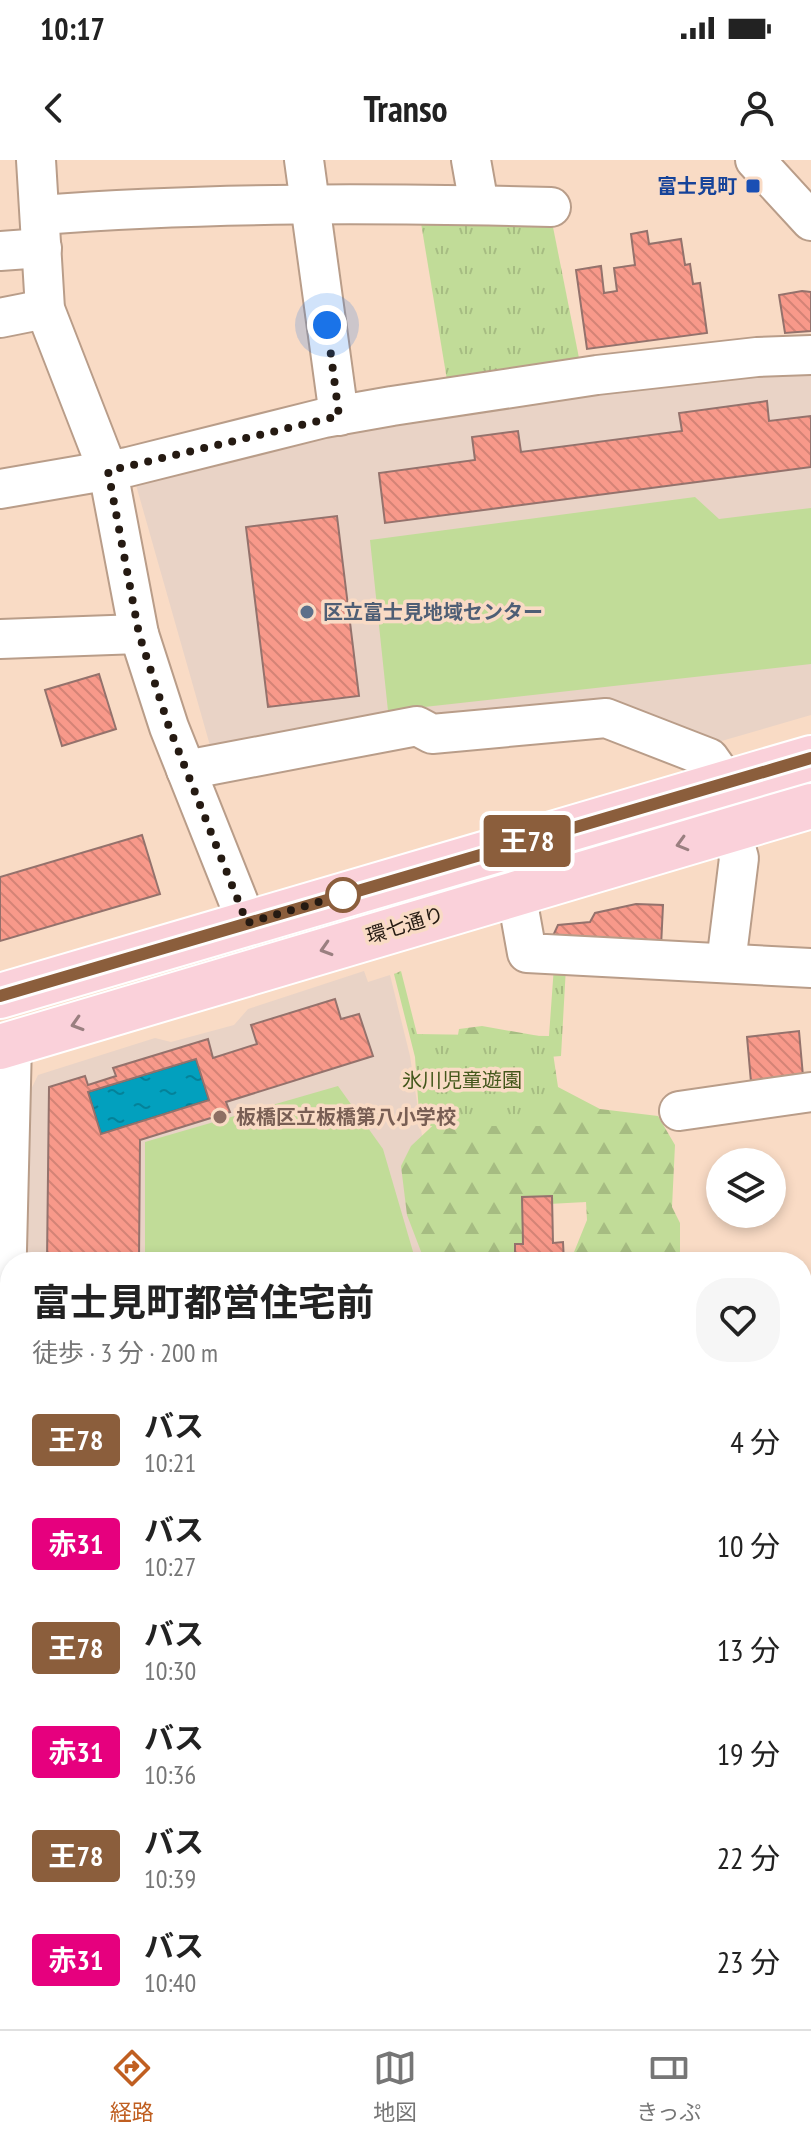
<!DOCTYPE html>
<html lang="ja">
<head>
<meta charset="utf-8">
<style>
  body { margin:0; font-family:"PT Sans Narrow","Noto Sans JP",sans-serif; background:#f6f6f6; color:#222; height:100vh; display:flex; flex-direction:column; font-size:30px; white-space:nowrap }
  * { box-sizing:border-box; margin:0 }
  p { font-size:26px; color:#767676 }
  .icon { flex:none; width:44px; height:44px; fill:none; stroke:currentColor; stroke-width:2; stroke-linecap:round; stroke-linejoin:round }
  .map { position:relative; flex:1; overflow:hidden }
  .drawer { position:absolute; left:0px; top:1092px; width:812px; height:778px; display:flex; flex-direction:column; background:#fff; border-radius:32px 32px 0 0; box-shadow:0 4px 12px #0003 }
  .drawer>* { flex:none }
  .badge { padding:0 16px; border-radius:6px; font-size:28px; line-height:52px }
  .buttons { position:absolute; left:706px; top:988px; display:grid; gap:16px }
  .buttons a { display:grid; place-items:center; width:80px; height:80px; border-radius:50%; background:#fff; box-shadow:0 4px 12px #0003; font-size:40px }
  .you { position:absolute; width:40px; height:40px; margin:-20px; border:6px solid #fff; border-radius:50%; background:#1a73e8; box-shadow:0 0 0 12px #1a73e833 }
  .map>.badge { position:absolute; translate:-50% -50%; box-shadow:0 0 0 4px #fff }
  .round { display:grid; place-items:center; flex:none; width:84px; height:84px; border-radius:32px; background:#f6f6f6 }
  .head { display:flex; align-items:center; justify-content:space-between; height:136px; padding:0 32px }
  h1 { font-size:38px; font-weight:700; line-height:60px }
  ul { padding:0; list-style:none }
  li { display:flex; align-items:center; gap:24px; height:104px; padding:0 32px }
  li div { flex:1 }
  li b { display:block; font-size:30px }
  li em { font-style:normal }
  li .badge { min-width:88px; font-weight:700; text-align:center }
  .status { display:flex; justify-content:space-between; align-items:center; height:56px; padding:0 40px; background:#fff; direction:ltr }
  .status svg { height:22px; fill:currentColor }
  header { display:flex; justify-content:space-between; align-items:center; height:104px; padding:0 32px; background:#fff; font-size:36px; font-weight:700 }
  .tab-bar { display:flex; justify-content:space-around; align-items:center; height:112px; border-top:2px solid #e0e0e0; background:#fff; font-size:22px; color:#767676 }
  .tab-bar a { display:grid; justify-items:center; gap:4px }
  .tab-bar .selected { color:#c05f21 }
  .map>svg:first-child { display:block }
  .education { fill:#e9d3c6 }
  .grass { fill:#c1dc98 }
  .forest { fill:url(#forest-firs) }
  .park { fill:url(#park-tufts) }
  .water { fill:url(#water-ripples); stroke:#0c788a; stroke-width:2 }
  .building { fill:url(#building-back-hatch); stroke:#94726c; stroke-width:2; fill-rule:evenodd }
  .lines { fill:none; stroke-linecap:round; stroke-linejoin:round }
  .minor-casing { stroke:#b99d89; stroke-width:42 }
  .major-casing { stroke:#fff; stroke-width:48 }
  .minor { stroke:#fff; stroke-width:38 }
  .major { stroke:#fad1da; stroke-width:44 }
  .oneway { stroke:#9a7f80 }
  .line-casing { stroke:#fff; stroke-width:18 }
  .line { stroke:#8b5e3c; stroke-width:12 }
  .walk { stroke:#251a12; stroke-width:8; stroke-dasharray:0 14.4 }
  .transit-dot { fill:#1a4fb4; stroke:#f9dbc5; stroke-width:3 }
  .service-dot { fill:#5c6f8a; stroke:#f9dbc5; stroke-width:3 }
  .stop-dot { fill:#fff; stroke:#8b5e3c; stroke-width:4 }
  .education-dot { fill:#8d6e63; stroke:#f9dbc5; stroke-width:3 }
  .labels { text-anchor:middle; stroke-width:7; stroke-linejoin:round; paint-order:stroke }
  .transit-label { font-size:20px; font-weight:bold; fill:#164399; stroke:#f9dbc5; text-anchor:end }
  .service-label { font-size:20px; font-weight:bold; fill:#4e5e75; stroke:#f9dbc5; text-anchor:start }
  .street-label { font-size:20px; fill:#251a12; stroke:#f9dbc5 }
  .park-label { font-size:20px; fill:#43571b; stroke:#f9dbc5 }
  .education-label { font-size:20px; font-weight:bold; fill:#785e54; stroke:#f9dbc5; text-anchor:start }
</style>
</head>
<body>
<div class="status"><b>10:17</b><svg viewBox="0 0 49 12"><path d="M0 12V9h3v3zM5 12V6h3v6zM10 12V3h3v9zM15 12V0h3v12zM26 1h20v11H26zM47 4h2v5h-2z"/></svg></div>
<header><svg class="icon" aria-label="back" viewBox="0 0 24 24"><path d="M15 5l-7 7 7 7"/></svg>Transo<svg class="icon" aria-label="person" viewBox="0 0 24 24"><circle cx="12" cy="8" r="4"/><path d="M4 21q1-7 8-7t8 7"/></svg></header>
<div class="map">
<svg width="811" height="1869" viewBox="0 0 811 1869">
  <defs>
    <pattern id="forest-firs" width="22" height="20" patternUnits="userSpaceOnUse" patternTransform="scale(2)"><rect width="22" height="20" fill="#c1dc98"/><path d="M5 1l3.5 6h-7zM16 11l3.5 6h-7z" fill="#a6bc82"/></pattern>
    <pattern id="park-tufts" width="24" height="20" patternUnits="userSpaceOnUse" patternTransform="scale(2)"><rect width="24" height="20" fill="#c1dc98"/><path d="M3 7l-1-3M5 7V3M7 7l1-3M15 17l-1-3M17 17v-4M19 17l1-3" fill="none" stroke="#a6bc82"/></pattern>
    <pattern id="water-ripples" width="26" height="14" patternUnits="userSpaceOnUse" patternTransform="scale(2)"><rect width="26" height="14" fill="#02a0be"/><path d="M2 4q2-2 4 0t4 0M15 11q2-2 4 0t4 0" fill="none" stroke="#048299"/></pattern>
    <pattern id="building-back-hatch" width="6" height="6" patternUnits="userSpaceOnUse" patternTransform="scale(2)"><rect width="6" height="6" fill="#f8998a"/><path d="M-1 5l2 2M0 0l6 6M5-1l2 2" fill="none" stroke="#d48376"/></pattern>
  </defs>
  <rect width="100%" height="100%" fill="#f9dbc5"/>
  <g class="education">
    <polygon points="811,206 811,555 711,584 611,547 211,589 136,325 341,269 739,208"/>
    <polygon points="364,811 368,822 390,815 410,896 441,1102 18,1102 23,946 38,915 155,878 171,882 234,865 248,849"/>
  </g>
  <g class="grass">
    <polygon points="695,337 719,359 811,348 811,504 388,551 370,380"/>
    <polygon points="338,926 383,989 416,1102 145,1102 145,982"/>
  </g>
  <polygon class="forest" points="482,866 539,876 552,886 558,927 600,949 658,956 675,985 672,1047 680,1063 680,1102 570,1102 587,1060 586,1042 530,1045 529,1076 510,1102 425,1102 407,1055 401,1006 411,986 444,955 459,869"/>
  <g class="park">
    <polygon points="420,57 552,62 580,203 447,220"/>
    <polygon points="554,806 566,807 561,896 549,897 546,966 420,966 415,897 394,814 401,811 417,874 549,876"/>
  </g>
  <polygon class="water" points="196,899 209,940 101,974 88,932"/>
  <g class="building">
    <polygon points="647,71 649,84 681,79 685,105 690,104 693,124 700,123 707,173 587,189 576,110 601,106 604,133 617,131 614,108 635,105 631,74"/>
    <polygon points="802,131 811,132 811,171 785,173 779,135"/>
    <polygon points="767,241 769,261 811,256 811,307 385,363 379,313 475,300 472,277 518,271 521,292 682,271 679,253"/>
    <polygon points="337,356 359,536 268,547 246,367"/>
    <polygon points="99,514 116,569 62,586 45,530"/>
    <polygon points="142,675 160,734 0,781 0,717"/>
    <polygon points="636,744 663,745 661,787 551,780 558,765 590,762 595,753"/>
    <path d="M 335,839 L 341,859 L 359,854 L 373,896 L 226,942 L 230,952 L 140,980 L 139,1102 L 47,1102 L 49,927 L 85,916 L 88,925 L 116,916 L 113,908 L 208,879 L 213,898 L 257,884 L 251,865 ZM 196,899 L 209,940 L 101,974 L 88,932 Z"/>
    <polygon points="799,871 803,916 751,922 747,877"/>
    <polygon points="552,1036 553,1083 563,1082 564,1102 515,1102 515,1084 523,1084 522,1037"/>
    <polygon points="6,1236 10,1236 10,1281 4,1281"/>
    <rect x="0" y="1284" width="10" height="37"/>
    <polygon points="2,1623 10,1623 10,1664 4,1664"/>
    <rect x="0" y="1768" width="10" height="29"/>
    <rect x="0" y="1803" width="10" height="29"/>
    <polygon points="0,1841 10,1841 11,1869 0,1869"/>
    <polygon points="18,1860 75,1860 82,1861 82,1869 18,1869"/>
    <rect x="98" y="1860" width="36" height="9"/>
    <rect x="136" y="1860" width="35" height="9"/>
    <rect x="175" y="1860" width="36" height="9"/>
    <polygon points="257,1860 331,1860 331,1869 258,1869"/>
  </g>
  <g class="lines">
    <defs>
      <g id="minor">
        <polyline points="36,0 45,149 108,311 139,474 169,567 247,763"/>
        <polyline points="304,0 339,256"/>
        <polyline points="471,0 479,45"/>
        <polyline points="755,0 811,61"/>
        <path d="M 40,55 C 210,42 381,43 551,47"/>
        <polyline points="0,91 42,88"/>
        <polyline points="0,158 45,149"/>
        <polyline points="0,329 128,307 324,258 392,246 597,215 757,197 811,195"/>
        <polyline points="0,479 139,474"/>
        <polyline points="186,610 417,566 432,574 606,558 709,598 726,622"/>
        <polyline points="516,732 527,793 811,808"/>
        <polyline points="726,803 739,698 731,670"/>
        <polyline points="679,951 811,932"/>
        <polyline points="802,1155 811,1154"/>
        <polyline points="4,1214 12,883"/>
        <polyline points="802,1263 811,1264"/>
        <polyline points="802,1391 811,1391"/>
        <polyline points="0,1438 10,1438"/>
        <polyline points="802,1522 811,1521"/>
        <polyline points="802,1715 811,1713"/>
        <polyline points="0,1745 10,1745"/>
        <polyline points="234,1860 235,1869"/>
        <polyline points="628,1860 631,1869"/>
        <polyline points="794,1860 795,1869"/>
      </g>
      <g id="major">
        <polyline points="0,836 811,598"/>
        <polyline points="0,887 811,646"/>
      </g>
    </defs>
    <use href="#minor" class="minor-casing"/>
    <use href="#major" class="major-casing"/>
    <use href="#minor" class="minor"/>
    <use href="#major" class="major"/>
  </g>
  <defs><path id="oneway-chevron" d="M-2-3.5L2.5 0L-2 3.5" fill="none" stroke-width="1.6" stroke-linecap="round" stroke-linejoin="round" transform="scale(2)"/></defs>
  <g class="oneway">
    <use href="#oneway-chevron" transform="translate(682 684) rotate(164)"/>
    <use href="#oneway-chevron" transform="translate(326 789) rotate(163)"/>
    <use href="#oneway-chevron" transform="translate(77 864) rotate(163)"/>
  </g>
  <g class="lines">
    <defs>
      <polyline id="line" points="0,836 811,598"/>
    </defs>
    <use href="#line" class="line-casing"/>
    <use href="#line" class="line"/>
    <polyline class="walk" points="327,165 339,256 108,311 139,474 169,567 247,763 343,735"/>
  </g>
  <rect class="transit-dot" x="745" y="18" width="16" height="16" rx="4"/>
  <circle class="service-dot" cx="307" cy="452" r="8"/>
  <circle class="stop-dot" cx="343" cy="735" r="16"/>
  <circle class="education-dot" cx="220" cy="957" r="8"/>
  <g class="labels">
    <g class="transit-label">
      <text x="737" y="33">富士見町</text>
    </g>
    <g class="service-label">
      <text x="323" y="459">区立富士見地域センター</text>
    </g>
    <g class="street-label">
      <text transform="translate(405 765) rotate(-17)" y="7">環七通り</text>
    </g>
    <g class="park-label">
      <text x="462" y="927">氷川児童遊園</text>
    </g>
    <g class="education-label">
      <text x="236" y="964">板橋区立板橋第八小学校</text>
    </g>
  </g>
</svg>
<div class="buttons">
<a><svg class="icon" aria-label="layers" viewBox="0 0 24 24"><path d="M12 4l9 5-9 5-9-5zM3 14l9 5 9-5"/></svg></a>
</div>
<div class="you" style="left:327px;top:165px"></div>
<b class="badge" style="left:527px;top:681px;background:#8b5e3c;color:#fff">王78</b>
<section class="drawer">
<div class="head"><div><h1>富士見町都営住宅前</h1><p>徒歩 · 3 分 · 200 m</p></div><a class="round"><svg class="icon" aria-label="heart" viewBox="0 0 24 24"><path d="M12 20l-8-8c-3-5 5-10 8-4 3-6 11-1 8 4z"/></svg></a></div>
<ul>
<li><span class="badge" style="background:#8b5e3c;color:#fff">王78</span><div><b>バス</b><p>10:21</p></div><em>4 分</em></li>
<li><span class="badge" style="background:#e6007e;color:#fff">赤31</span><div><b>バス</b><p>10:27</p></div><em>10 分</em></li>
<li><span class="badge" style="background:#8b5e3c;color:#fff">王78</span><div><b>バス</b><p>10:30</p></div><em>13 分</em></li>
<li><span class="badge" style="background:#e6007e;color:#fff">赤31</span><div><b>バス</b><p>10:36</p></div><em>19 分</em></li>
<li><span class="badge" style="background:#8b5e3c;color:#fff">王78</span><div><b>バス</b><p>10:39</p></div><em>22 分</em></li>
<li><span class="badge" style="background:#e6007e;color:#fff">赤31</span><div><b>バス</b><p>10:40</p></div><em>23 分</em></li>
</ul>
</section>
</div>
<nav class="tab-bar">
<a class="selected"><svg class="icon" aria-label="directions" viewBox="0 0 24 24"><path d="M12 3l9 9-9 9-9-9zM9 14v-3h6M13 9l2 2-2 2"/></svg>経路</a>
<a><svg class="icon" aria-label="map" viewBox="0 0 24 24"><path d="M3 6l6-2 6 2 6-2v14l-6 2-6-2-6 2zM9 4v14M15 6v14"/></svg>地図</a>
<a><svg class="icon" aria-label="tickets" viewBox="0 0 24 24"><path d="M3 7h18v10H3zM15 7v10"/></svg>きっぷ</a>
</nav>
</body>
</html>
